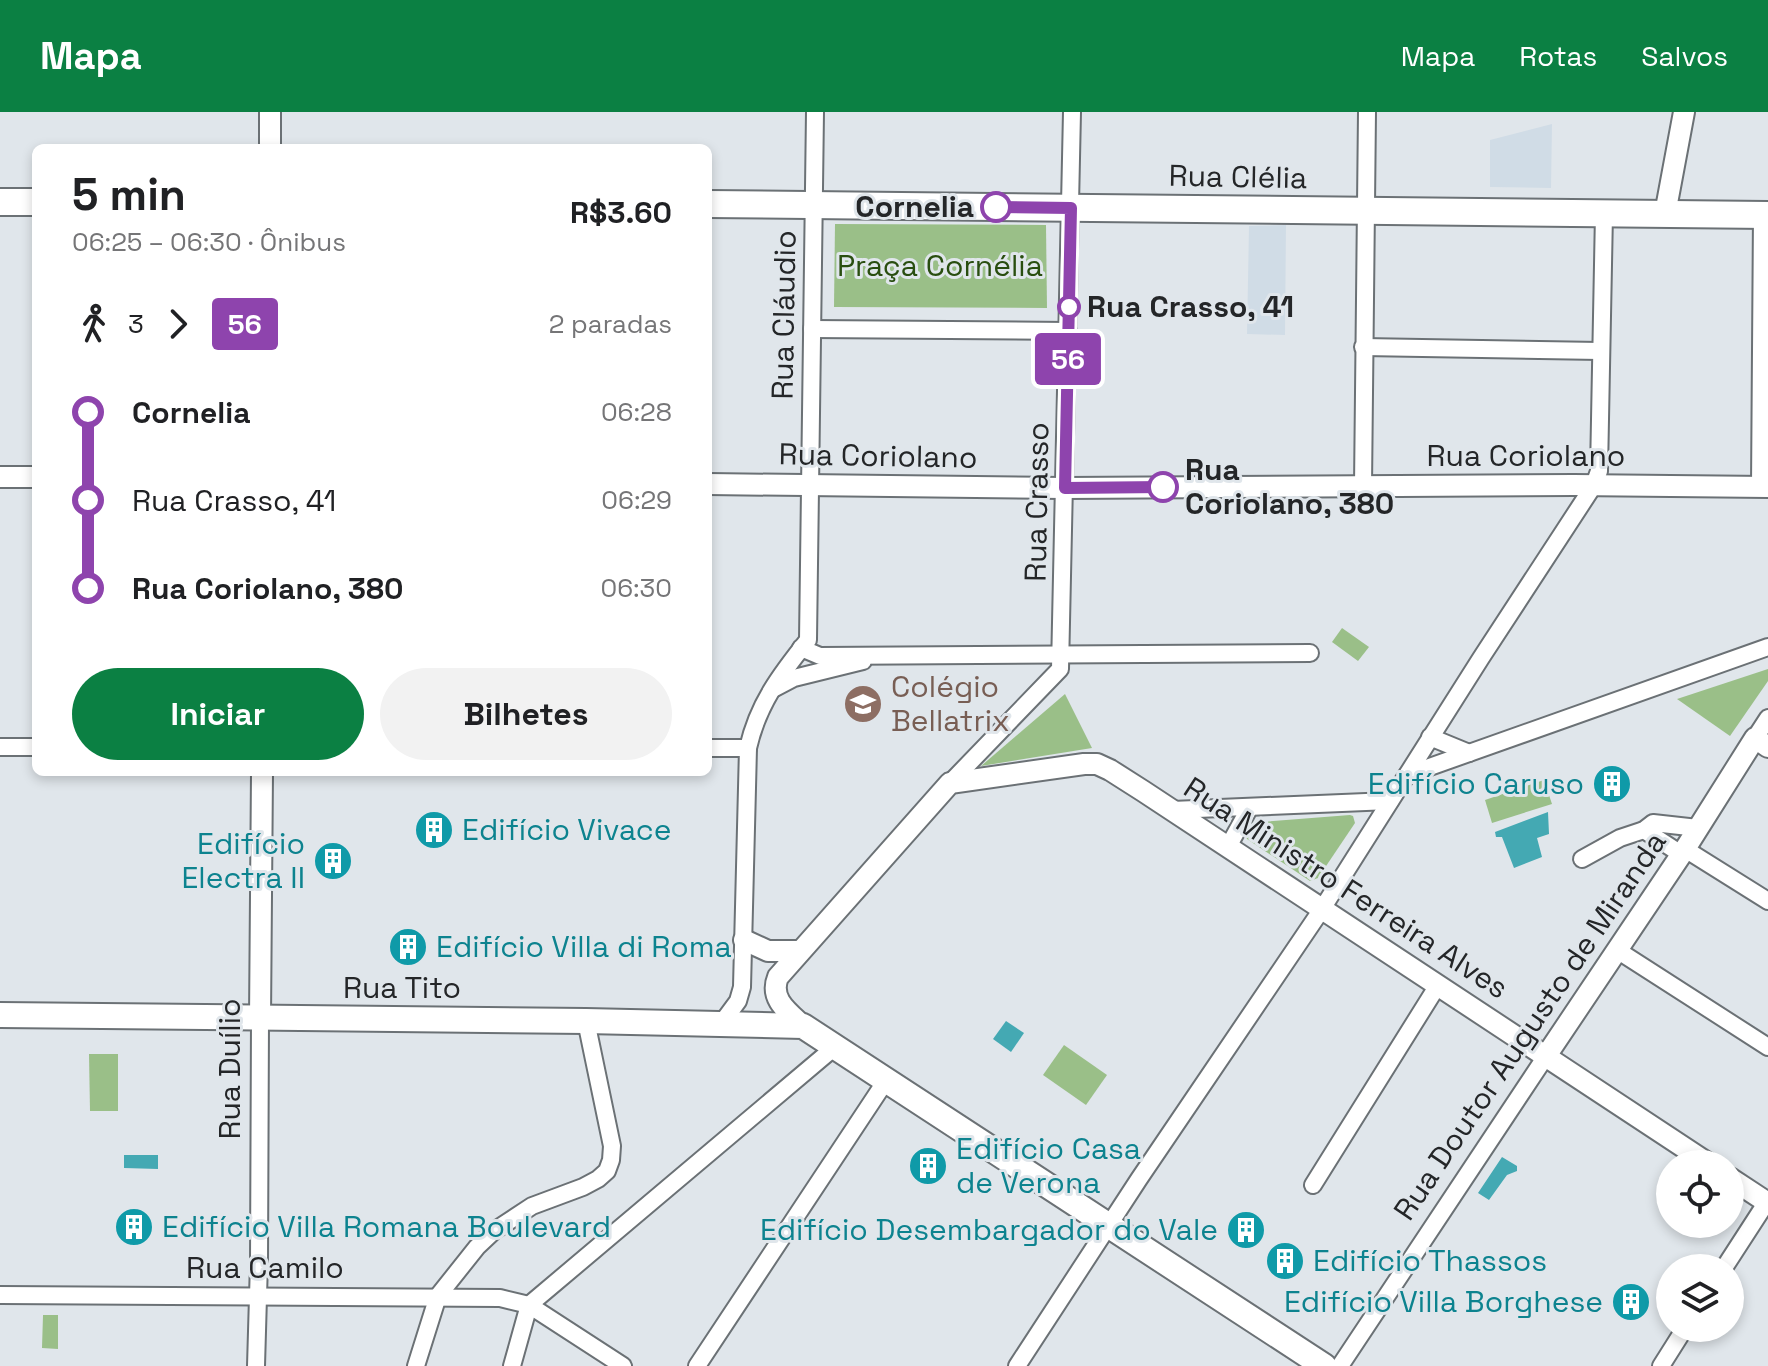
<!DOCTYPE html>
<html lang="pt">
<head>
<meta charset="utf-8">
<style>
  body { margin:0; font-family:"Space Grotesk",sans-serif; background:#f2f2f2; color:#202124; height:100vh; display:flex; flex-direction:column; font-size:30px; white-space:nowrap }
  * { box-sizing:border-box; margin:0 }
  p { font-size:26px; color:#757577 }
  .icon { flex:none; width:44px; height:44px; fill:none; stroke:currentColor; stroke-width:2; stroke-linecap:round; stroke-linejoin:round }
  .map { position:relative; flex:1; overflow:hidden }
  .panel { position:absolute; left:32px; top:32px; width:680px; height:632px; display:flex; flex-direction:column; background:#fff; border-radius:12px; box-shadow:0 4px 12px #0003 }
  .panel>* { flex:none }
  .badge { padding:0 16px; border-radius:6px; font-size:28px; line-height:52px }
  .fabs { position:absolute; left:1656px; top:1038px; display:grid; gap:16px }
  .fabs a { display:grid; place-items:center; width:88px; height:88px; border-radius:50%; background:#fff; box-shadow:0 4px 12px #0003; font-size:40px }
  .map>.badge { position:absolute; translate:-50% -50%; box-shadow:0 0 0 4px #fff }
  .legs { display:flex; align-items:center; gap:12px; height:88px; padding:0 40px; font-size:26px }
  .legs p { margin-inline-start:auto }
  .head { display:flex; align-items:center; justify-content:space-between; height:136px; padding:0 40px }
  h1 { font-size:44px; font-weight:800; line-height:60px }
  .cta { display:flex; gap:16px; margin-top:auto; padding:16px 40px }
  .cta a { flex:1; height:92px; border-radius:48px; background:#0b8043; color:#fff; font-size:32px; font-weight:800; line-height:92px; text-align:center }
  .cta a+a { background:#f2f2f2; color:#202124 }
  ul { padding:0 40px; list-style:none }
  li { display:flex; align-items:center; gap:28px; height:88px; font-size:30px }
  li i { display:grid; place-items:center; width:12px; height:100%; margin:0 10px; background:currentColor }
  li i::after { content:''; width:20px; height:20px; margin:-10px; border:6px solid; border-radius:50%; background:#fff }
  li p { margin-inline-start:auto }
  li:first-child i { background:linear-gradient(#0000 50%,currentColor 0) }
  li:last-child i { background:linear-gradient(currentColor 50%,#0000 0) }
  header { display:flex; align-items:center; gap:48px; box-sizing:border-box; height:112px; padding:0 40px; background:#0b8043; color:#fff }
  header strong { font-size:38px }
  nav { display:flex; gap:44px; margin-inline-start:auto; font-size:28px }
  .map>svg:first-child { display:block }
  .built { fill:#d0dce6 }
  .green { fill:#9abf88 }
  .water { fill:#44a9b3 }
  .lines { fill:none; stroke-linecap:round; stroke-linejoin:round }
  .minor-casing { stroke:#6b7175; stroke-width:20 }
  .tertiary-casing { stroke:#6b7175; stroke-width:24 }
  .secondary-casing { stroke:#6b7175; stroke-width:28 }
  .primary-casing { stroke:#6b7175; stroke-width:30 }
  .minor { stroke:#fff; stroke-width:16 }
  .tertiary { stroke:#fff; stroke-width:20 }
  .secondary { stroke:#fff; stroke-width:24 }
  .primary { stroke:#fff; stroke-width:26 }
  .line-1-casing { stroke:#fff; stroke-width:18 }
  .line-1 { stroke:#8e44ad; stroke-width:12 }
  .stop-1-dot { fill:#fff; stroke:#8e44ad; stroke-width:4 }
  .labels { text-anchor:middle; stroke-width:6; stroke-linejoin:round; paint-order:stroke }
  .street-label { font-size:30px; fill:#242628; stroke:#e0e6eb }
  .stop-label { font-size:30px; font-weight:bold; fill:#242628; stroke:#e0e6eb; text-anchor:start }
  .park-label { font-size:30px; fill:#294e10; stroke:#e0e6eb }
  .education-label { font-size:30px; fill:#785e54; stroke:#e0e6eb; text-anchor:start }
  .culture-label { font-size:30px; fill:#0d838f; stroke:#e0e6eb; text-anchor:start }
</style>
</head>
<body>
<header>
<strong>Mapa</strong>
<nav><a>Mapa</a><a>Rotas</a><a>Salvos</a></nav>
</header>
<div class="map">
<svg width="1768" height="1254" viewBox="0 0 1768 1254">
  <rect width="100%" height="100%" fill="#e0e6eb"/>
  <g class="built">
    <polygon points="1552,12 1551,76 1490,75 1490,28"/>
    <polygon points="1286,113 1285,223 1247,222 1249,114"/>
  </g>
  <g class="green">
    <polygon points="835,112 1046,113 1047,196 834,195"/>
    <polygon points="1342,516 1369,535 1358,549 1332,530"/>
    <polygon points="1768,557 1768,569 1730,624 1677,587"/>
    <polygon points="1065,582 1092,636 981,654"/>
    <polygon points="1544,668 1552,692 1492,711 1485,688"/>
    <polygon points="1350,703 1353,704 1355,711 1318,766 1310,769 1247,727 1245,723 1249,711"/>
    <polygon points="1064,933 1107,963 1086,993 1043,963"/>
    <polygon points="89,942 118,942 118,999 90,999"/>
    <polygon points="43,1203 58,1203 58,1237 42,1236"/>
  </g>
  <g class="water">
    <polygon points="1548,700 1549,722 1537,726 1542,745 1514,756 1502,725 1496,725 1495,720"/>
    <polygon points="1006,909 1024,921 1011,940 993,927"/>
    <polygon points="124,1043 158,1043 158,1057 124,1056"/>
    <polygon points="1502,1045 1517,1054 1517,1059 1507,1063 1489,1088 1478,1081"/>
  </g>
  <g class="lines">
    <defs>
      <g id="minor">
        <polyline points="812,217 1068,219"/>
        <polyline points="1363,235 1600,239"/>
        <polyline points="1363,374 1367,0"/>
        <polyline points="1760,375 1762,103"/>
        <polyline points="801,536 820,544 1310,541"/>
        <polyline points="775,576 794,566 863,549"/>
        <polyline points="1430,625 1469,641"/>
        <polyline points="1755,626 1768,606"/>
        <polyline points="0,635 36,635"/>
        <polyline points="708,636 748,636"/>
        <polyline points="1407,663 1768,535"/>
        <polyline points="950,671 1060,557 1072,0"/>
        <polyline points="1172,698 1390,689"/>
        <polyline points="1644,718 1681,742"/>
        <polyline points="1228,735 1250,695"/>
        <polyline points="1685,737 1768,789"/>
        <polyline points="1582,747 1620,726 1644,718 1653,711 1698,716"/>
        <polyline points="1617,838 1768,935"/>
        <path d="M 721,912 L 738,889 L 742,875 L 748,636 C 758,592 780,563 808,528 L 815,0"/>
        <polyline points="1313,1073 1438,873"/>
        <polyline points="1724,1156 1768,1088"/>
        <polyline points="0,1183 500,1186 529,1193 623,1254"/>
        <polyline points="256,1254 259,1150 260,907"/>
        <polyline points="416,1254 438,1184 477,1135 494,1119 532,1094 583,1075 598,1067 607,1059 611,1048 612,1034 586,909"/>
        <polyline points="512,1254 529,1193 836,934"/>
        <polyline points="697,1254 887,967"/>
        <polyline points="1017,1254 1139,1067 1322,797 1481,546 1594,373 1599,359 1604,101"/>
        <polyline points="1340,1254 1546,944"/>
        <polyline points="1661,1254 1685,1216"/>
      </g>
      <g id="tertiary">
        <polyline points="270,36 270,0"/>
        <polyline points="1665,102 1684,0"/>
        <polyline points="0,365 36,365"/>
        <polyline points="708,372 1065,376 1574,373 1768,375"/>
        <polyline points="744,828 768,839 800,839"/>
        <polyline points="260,907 262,660"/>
        <path d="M 803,914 C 788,900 769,887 778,865 L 950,671 L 1084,652 L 1097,652 L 1110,658 L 1143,679 L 1709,1052"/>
        <polyline points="1546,944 1685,737 1755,626 1768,635"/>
        <polyline points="1730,1066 1768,1091"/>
      </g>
      <polyline id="secondary" points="0,903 586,909 803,914 1324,1254"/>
      <g id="primary">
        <polyline points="0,90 36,90"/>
        <polyline points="708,92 1768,103"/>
      </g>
    </defs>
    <use href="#minor" class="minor-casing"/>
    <use href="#tertiary" class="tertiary-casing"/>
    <use href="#secondary" class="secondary-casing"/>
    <use href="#primary" class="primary-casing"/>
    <use href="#minor" class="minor"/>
    <use href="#tertiary" class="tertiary"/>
    <use href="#secondary" class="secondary"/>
    <use href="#primary" class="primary"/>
  </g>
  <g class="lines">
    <defs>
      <polyline id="line-1" points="996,95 1071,96 1065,376 1163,375"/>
    </defs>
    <use href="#line-1" class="line-1-casing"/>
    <use href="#line-1" class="line-1"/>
  </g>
  <defs>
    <symbol id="school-disc" viewBox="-11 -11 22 22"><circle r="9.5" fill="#8d6e63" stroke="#e0e6eb"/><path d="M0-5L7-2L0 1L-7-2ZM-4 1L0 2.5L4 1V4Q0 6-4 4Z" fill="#fff"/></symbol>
    <symbol id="building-disc" viewBox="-11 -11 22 22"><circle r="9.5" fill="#0f9aa8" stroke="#e0e6eb"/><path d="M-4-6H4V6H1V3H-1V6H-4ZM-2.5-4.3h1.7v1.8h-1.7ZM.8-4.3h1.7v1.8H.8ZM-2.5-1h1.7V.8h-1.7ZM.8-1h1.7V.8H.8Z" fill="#fff"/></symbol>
  </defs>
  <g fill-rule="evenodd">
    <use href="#school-disc" x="841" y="570" width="44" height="44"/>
    <use href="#building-disc" x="1590" y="650" width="44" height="44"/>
    <use href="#building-disc" x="412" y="696" width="44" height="44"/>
    <use href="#building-disc" x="311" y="727" width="44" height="44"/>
    <use href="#building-disc" x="386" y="813" width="44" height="44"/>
    <use href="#building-disc" x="906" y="1032" width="44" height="44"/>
    <use href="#building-disc" x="112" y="1093" width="44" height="44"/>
    <use href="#building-disc" x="1224" y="1096" width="44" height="44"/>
    <use href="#building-disc" x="1263" y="1127" width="44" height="44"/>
    <use href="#building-disc" x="1609" y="1168" width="44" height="44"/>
  </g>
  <g class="stop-1-dot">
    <circle cx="996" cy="95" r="14"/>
    <circle cx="1069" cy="195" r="10"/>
    <circle cx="1163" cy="375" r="14"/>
  </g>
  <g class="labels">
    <g class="street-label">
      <text transform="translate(1238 65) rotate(1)" y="10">Rua Clélia</text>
      <text transform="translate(784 203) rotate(-89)" y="10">Rua Cláudio</text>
      <text transform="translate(878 344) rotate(1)" y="10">Rua Coriolano</text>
      <text x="1526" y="354">Rua Coriolano</text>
      <text transform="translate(1037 390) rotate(-89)" y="10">Rua Crasso</text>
      <text transform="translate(1346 776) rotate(33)" y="10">Rua Ministro Ferreira Alves</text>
      <text x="402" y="886">Rua Tito</text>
      <text transform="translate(1530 914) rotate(-56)" y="10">Rua Doutor Augusto de Miranda</text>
      <text transform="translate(230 957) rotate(-90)" y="10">Rua Duílio</text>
      <text x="265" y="1166">Rua Camilo</text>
    </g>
    <g class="stop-label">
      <text x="974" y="105" text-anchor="end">Cornelia</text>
      <text x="1087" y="205">Rua Crasso, 41</text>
      <text x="1185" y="368">Rua<tspan x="1185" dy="34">Coriolano, 380</tspan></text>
    </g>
    <g class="park-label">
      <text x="940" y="164">Praça Cornélia</text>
    </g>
    <g class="education-label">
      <text x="891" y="585">Colégio<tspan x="891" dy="34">Bellatrix</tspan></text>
    </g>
    <g class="culture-label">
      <text x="1584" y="682" text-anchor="end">Edifício Caruso</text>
      <text x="462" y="728">Edifício Vivace</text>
      <text x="305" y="742" text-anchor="end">Edifício<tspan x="305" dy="34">Electra II</tspan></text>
      <text x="436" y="845">Edifício Villa di Roma</text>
      <text x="956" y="1047">Edifício Casa<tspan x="956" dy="34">de Verona</tspan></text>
      <text x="162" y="1125">Edifício Villa Romana Boulevard</text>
      <text x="1218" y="1128" text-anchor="end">Edifício Desembargador do Vale</text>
      <text x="1313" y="1159">Edifício Thassos</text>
      <text x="1603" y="1200" text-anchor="end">Edifício Villa Borghese</text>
    </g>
  </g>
</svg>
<div class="fabs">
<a><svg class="icon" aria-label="locate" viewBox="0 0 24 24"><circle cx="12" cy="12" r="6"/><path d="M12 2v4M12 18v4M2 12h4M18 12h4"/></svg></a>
<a><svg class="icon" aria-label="layers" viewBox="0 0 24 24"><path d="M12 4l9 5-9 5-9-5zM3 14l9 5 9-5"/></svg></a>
</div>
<b class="badge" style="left:1068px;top:247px;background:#8e44ad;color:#fff">56</b>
<section class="panel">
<div class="head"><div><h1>5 min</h1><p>06:25 – 06:30 · Ônibus</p></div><b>R$3.60</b></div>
<div class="legs"><svg class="icon" aria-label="walk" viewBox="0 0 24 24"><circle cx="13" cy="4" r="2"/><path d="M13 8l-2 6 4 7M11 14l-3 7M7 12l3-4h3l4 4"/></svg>3<svg class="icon" aria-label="forward" viewBox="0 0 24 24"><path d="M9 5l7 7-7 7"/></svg><b class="badge" style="background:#8e44ad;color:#fff">56</b><p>2 paradas</p></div>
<ul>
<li><i style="color:#8e44ad"></i><b>Cornelia</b><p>06:28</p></li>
<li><i style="color:#8e44ad"></i><span>Rua Crasso, 41</span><p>06:29</p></li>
<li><i style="color:#8e44ad"></i><b>Rua Coriolano, 380</b><p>06:30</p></li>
</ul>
<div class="cta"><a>Iniciar</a><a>Bilhetes</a></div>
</section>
</div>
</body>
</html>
